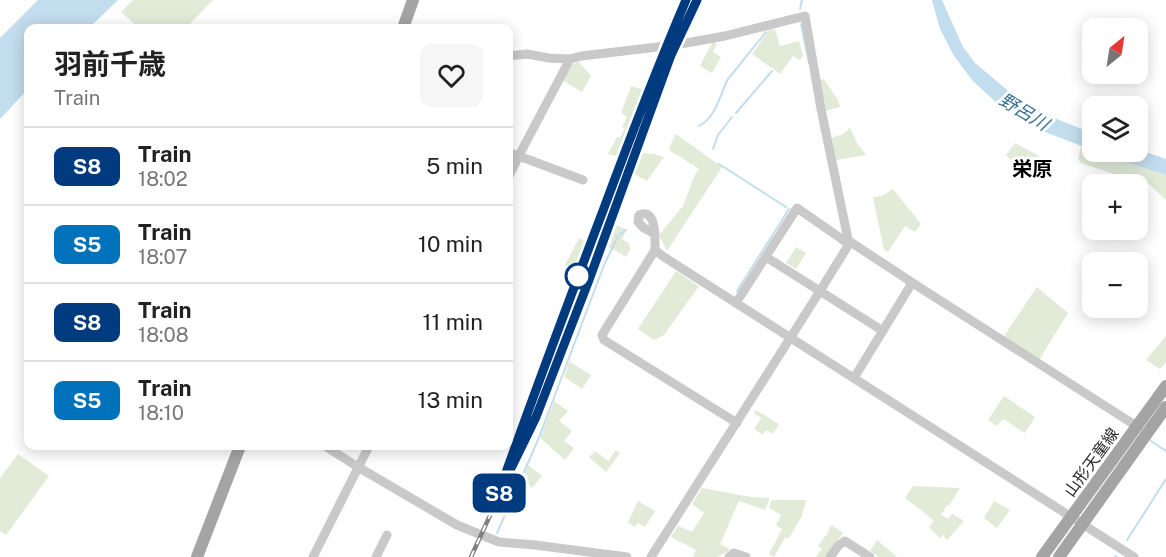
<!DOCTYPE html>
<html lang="en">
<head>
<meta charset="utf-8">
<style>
  body { margin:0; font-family:"Public Sans","Noto Sans JP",sans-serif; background:#f6f6f6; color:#222; height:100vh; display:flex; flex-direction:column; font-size:22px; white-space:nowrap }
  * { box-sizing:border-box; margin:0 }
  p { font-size:20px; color:#767676 }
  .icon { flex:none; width:33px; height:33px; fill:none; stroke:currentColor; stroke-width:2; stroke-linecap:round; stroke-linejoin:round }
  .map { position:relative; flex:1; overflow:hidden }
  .panel { position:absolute; left:24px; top:24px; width:489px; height:426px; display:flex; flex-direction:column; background:#fff; border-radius:12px; box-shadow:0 3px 15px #0003 }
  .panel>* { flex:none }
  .badge { padding:0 12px; border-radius:9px; font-size:21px; line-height:39px }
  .needle { width:39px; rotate:30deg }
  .buttons { position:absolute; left:1082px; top:18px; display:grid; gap:12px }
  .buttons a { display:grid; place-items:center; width:66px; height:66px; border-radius:12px; background:#fff; box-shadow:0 3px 15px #0003; font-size:30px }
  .map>.badge { position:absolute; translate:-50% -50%; box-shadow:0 0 0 3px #fff }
  .round { display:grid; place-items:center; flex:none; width:63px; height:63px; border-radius:12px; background:#f6f6f6 }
  .summary { display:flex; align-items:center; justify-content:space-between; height:102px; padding:0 30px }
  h1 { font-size:28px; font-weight:700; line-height:45px }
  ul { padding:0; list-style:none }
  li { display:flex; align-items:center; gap:18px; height:78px; padding:0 30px; border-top:2px solid #e0e0e0 }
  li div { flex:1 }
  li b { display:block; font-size:22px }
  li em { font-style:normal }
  li .badge { min-width:66px; font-weight:700; text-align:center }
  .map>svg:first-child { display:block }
  .green { fill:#e2ebd8 }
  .water { fill:#c2dded }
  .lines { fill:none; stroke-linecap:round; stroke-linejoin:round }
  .stream { stroke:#c2dded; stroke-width:2 }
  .minor { stroke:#c9c9c9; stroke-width:9 }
  .major { stroke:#a4a4a4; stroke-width:12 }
  .rail-casing { stroke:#818181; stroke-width:4.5 }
  .rail { stroke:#fff; stroke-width:2; stroke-dasharray:7; stroke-linecap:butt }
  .line-casing { stroke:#fff; stroke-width:14 }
  .line { stroke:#003b80; stroke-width:9 }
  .stop-dot { fill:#fff; stroke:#003b80; stroke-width:3 }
  .labels { text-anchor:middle; stroke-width:6; stroke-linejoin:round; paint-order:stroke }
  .street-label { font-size:16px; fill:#2c2c2c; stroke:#fff }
  .water-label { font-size:18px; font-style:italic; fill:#356f92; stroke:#fff }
  .quarter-label { font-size:20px; font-weight:bold; fill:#000; stroke:#fff }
</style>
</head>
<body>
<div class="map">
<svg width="1166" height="557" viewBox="0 0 1166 557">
  <rect width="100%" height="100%" fill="#fff"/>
  <g class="green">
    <polygon points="133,0 213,0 186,28 139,28 121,12"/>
    <polygon points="775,29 780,46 799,41 803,56 800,60 793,56 780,74 752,54 769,30"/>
    <polygon points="713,41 717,44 713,52 721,57 712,73 700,66"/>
    <polygon points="578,61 591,76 582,92 562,80 570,66"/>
    <polygon points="824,79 838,100 840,107 826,111 820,80"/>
    <polygon points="631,86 644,90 619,157 608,154 617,137 620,138 625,128 622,127 627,117 621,113"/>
    <polygon points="850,128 857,143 866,155 836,160 832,138 843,134"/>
    <polygon points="676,134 722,167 667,251 659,235 683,206 695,174 699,169 669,150 671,144"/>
    <polygon points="1015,143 1039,156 1026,172 1017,166 1006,155"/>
    <polygon points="1081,147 1092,150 1092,152 1096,152 1166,175 1166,200 1149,184 1131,176 1119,176 1081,163 1078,159"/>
    <polygon points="641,153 654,154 664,157 647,181 634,174"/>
    <polygon points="893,189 921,224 915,232 905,226 888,252 884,250 873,197 882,196"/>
    <polygon points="617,225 627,230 622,239 630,244 629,246 631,248 626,257 609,247"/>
    <polygon points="579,238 587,243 576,271 565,265"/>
    <polygon points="796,247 806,253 796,269 786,263"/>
    <polygon points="676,271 699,286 664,335 654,340 638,329"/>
    <polygon points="1037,287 1068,313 1039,360 1004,336"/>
    <polygon points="1166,336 1166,362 1160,369 1146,360"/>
    <polygon points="569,361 591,375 582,389 564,377"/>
    <polygon points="1004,396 1035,417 1025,433 1003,419 997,426 988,420"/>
    <polygon points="554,401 568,411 559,421 572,431 564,441 574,448 573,450 565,460 540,438"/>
    <polygon points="756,410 779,424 773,434 766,430 763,435 754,429 761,418 754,413"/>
    <polygon points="616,450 620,453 606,472 589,457 595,451 608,461"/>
    <polygon points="18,454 49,476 6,535 0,531 0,478"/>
    <polygon points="528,465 542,476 532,488 522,479"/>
    <polygon points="913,486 960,488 949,506 947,505 941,515 948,519 952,514 964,521 947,540 943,535 940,538 929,527 934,521 922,511 905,498"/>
    <polygon points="702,488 751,497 770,498 765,510 739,501 720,544 731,550 717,557 693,557 696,550 671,537 678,526 692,532 704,513 692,504"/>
    <polygon points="772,500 806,500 802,516 789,538 785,537 774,557 769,554 782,529 776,525 781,515 769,508"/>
    <polygon points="638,501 655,511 645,527 638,523 635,527 628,522"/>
    <polygon points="994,501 1010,510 997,528 984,518"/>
    <polygon points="832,525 843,533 826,557 816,557 822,549 818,546 829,531 828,530"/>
    <polygon points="877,540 897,557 879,557 870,551"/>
  </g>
  <g class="water">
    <polygon points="38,0 118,0 89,28 28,28 28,89 0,119 0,38"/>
    <polygon points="932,0 942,0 963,47 975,63 1018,99 1059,120 1092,133 1092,150 1037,129 1025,118 1012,110 999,105 973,81 954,56 940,29"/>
    <polygon points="1137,149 1166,159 1166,175 1096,152 1137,152"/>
  </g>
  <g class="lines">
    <g class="stream">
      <polyline points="800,9 802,0"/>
      <polyline points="801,24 809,63"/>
      <polyline points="736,113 772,71"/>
      <path d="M 699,126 C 717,116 719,96 728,79 L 766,32"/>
      <polyline points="713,149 718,135 732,117"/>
      <polyline points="719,164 786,207"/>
      <polyline points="737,291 789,209"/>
      <polyline points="1151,441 1166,451"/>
      <polyline points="497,533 538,440 604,265 618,236 626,230"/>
      <polyline points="1127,540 1166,479"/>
      <polyline points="1115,557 1116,556"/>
    </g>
    <g class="minor">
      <polyline points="508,56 527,54 549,58 570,59"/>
      <polyline points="508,152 583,180"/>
      <polyline points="508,178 524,146 570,59 581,56 675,45 725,36 805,16 821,109 849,244 820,291 651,557"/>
      <path d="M 655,234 L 644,228 L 638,222 L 639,215 C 657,207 655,240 655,250 L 664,257 L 1134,557"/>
      <polyline points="849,241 919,287 1138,427"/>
      <polyline points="655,250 602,335 604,340 737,423"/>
      <polyline points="766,257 883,331"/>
      <polyline points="736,303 797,208 849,244"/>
      <polyline points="854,378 912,283"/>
      <polyline points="325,446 358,467 457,525 484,536 499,542 535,545 627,557"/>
      <polyline points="313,557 369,446"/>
      <polyline points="376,557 387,535"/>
      <polyline points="729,557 734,553 746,557"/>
      <polyline points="830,557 839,545 845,541 870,557"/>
    </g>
    <g class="major">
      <polyline points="403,28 413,0"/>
      <polyline points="197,557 240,446"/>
      <polyline points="1042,557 1166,386"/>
      <polyline points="1059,557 1166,407"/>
    </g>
    <defs>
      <g id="rail">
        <polyline points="676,23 686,0"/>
        <polyline points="520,433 639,115"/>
        <polyline points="471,557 535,417 589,280 671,55 697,0"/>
      </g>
    </defs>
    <use href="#rail" class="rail-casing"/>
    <use href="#rail" class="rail"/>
  </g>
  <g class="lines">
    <defs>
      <path id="line" d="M 686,0 C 657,68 630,138 604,208 C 568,303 532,399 498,495 L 536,417 L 589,280 L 671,55 L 697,0"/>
    </defs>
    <use href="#line" class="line-casing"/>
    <use href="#line" class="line"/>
  </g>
  <circle class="stop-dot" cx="578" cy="276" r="12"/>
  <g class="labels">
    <g class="street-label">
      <text transform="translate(1091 462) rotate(-54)" y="6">山形天童線</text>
    </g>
    <g class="water-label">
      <text transform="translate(1024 112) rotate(31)" y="6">野呂川</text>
    </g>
    <g class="quarter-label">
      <text x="1032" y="176">栄原</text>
    </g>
  </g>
</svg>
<div class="buttons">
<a><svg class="needle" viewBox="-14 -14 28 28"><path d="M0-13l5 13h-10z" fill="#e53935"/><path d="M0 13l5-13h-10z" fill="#767676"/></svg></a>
<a><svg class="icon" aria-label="layers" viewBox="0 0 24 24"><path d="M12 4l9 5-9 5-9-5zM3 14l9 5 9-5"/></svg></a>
<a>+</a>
<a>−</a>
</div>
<b class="badge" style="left:499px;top:493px;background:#003b80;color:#fff">S8</b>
<section class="panel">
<div class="summary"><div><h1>羽前千歳</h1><p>Train</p></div><a class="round"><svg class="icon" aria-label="heart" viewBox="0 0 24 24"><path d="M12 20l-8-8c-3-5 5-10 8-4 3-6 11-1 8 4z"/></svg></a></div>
<ul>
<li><span class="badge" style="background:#003b80;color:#fff">S8</span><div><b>Train</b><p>18:02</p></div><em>5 min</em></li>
<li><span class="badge" style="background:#0072bc;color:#fff">S5</span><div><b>Train</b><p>18:07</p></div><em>10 min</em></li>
<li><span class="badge" style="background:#003b80;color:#fff">S8</span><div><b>Train</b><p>18:08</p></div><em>11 min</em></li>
<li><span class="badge" style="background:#0072bc;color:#fff">S5</span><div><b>Train</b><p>18:10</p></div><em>13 min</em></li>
</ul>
</section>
</div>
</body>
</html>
